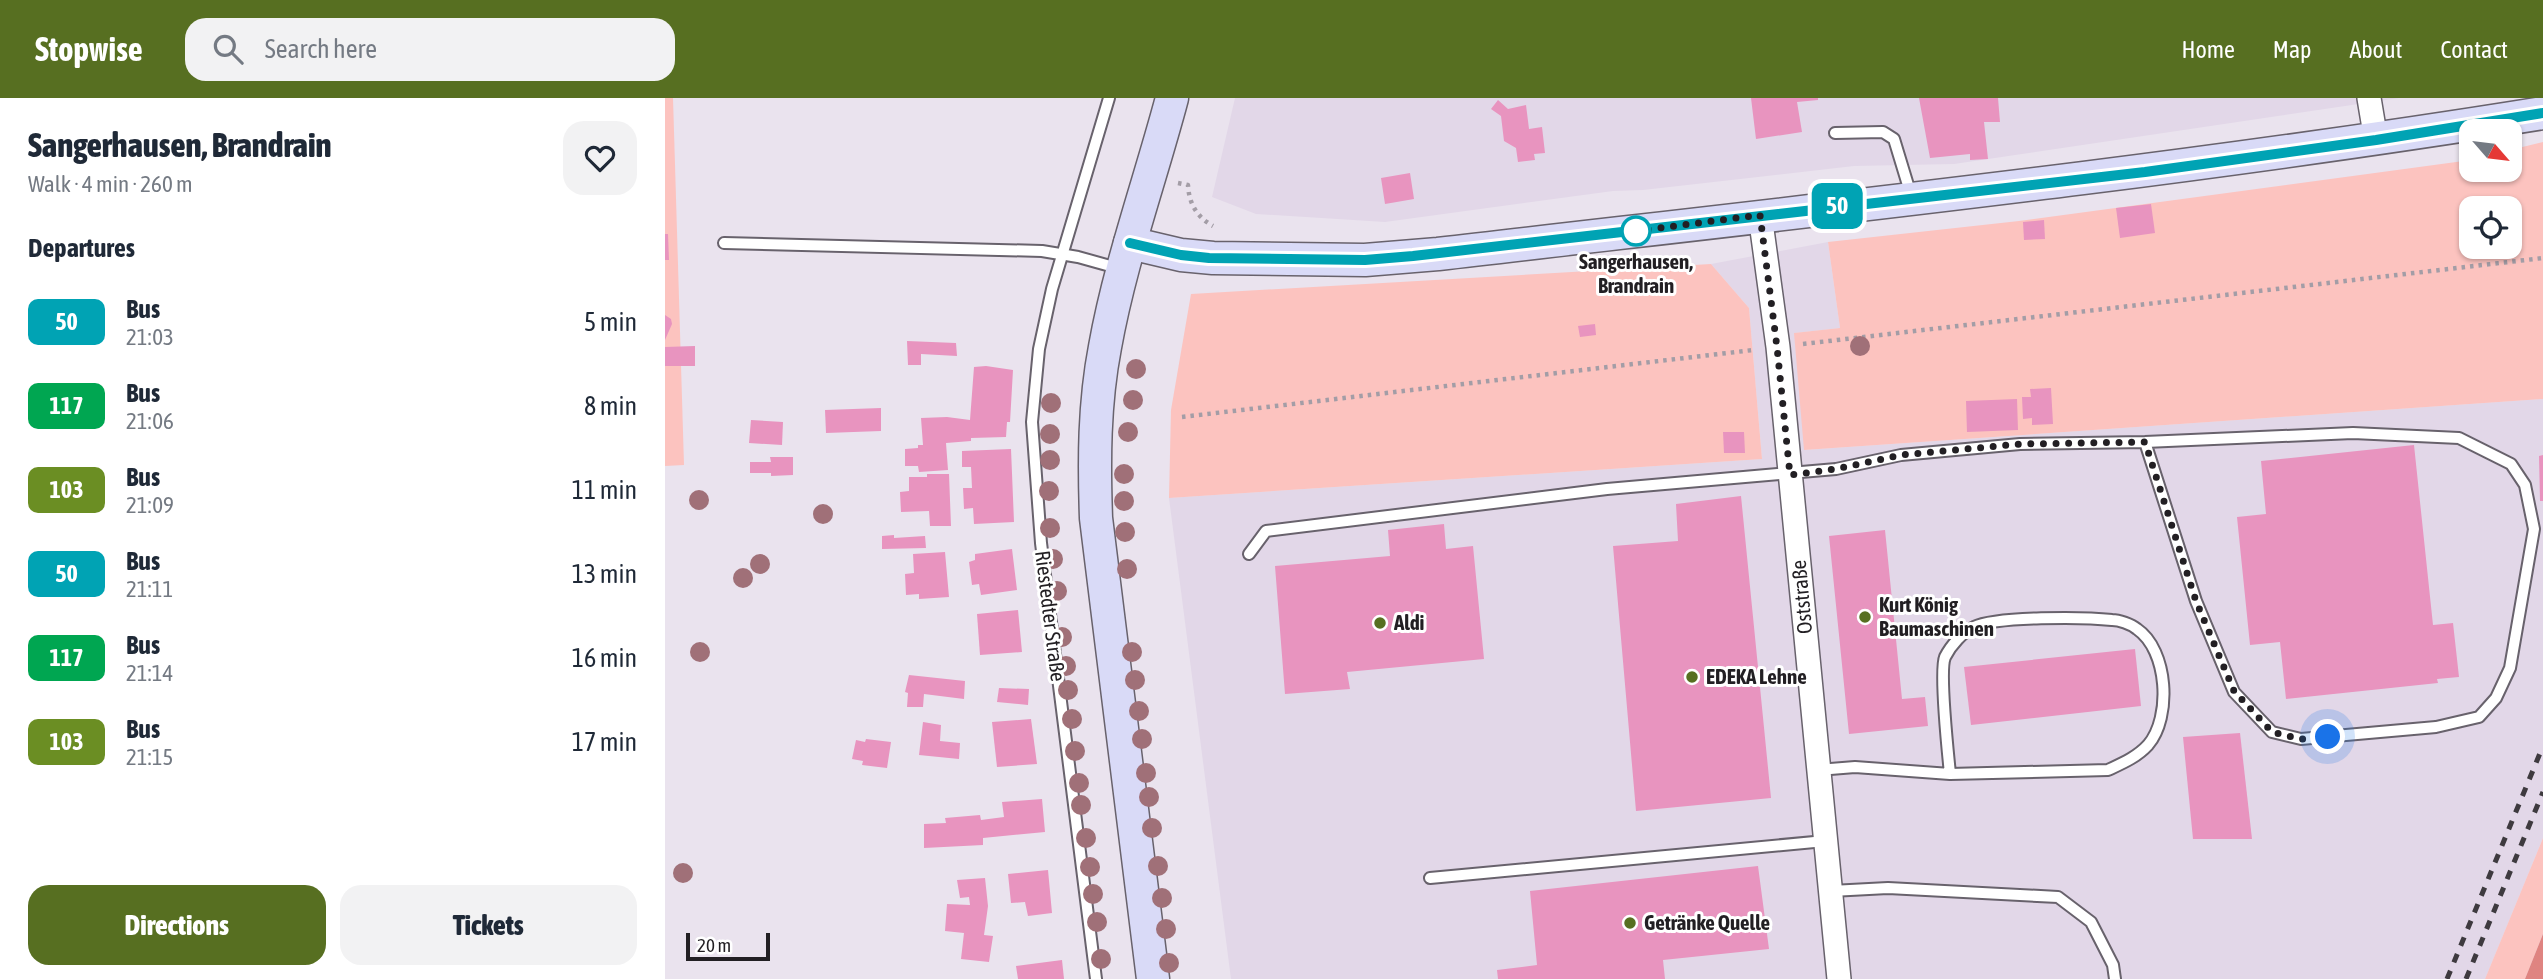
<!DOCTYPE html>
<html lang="en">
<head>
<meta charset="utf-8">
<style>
  body { margin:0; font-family:"Asap Condensed",sans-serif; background:#f2f2f3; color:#1f2937; height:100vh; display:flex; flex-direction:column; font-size:26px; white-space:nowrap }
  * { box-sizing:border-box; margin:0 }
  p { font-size:23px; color:#747a83 }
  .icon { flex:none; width:38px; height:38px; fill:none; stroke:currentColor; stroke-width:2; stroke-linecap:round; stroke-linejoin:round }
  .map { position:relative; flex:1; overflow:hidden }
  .details { display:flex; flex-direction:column; background:#fff; width:665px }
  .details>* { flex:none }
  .badge { padding:0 14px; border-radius:10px; font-size:24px; line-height:46px }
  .needle { width:46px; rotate:118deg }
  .tools { position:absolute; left:1794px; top:21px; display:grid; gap:14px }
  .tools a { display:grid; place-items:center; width:63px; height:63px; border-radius:14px; background:#fff; box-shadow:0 2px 5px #0004; font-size:35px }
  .scale { position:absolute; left:21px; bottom:18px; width:84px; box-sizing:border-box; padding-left:7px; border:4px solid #221f23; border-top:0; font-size:19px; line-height:24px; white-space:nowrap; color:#221f23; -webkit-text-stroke:5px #fff; paint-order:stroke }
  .you { position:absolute; width:35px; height:35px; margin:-18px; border:5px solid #fff; border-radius:50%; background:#1a73e8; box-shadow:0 0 0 10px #1a73e833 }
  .map>.badge { position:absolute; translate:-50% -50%; box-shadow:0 0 0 4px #fff }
  h2 { padding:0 28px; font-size:26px; line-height:63px }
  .round { display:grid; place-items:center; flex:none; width:74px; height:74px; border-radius:21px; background:#f2f2f3 }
  .summary { display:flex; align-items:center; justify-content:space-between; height:119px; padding:0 28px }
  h1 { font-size:33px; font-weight:800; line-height:52px }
  .cta { display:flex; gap:14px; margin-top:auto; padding:14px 28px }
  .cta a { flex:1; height:80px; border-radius:21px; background:#576f21; color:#fff; font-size:28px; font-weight:800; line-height:80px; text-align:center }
  .cta a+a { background:#f2f2f3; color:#1f2937 }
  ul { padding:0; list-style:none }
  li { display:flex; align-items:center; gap:21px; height:84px; padding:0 28px }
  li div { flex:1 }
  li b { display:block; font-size:26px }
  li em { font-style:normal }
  li .badge { min-width:77px; font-weight:700; text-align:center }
  header { display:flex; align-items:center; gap:42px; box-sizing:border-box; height:98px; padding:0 35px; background:#576f21; color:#fff }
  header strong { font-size:33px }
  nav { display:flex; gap:38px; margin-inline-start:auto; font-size:24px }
  .search { width:490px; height:63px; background:#f2f2f3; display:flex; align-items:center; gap:18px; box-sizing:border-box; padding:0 24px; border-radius:21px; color:#747a83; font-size:26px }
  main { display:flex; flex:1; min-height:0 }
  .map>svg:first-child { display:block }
  .built { fill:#e2d7e8 }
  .green { fill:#fcc3bf; fill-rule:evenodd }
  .forest { fill:#df8481 }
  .building { fill:#e894bf }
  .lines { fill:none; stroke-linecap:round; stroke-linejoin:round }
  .lane-casing { stroke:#68626c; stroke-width:14 }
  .street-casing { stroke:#68626c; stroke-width:26 }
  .secondary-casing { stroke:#68626c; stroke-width:35 }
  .path { stroke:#a39da6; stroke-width:4.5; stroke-dasharray:3.5 5; stroke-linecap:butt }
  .lane { stroke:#fff; stroke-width:10 }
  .street { stroke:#fff; stroke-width:23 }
  .secondary { stroke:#d9daf7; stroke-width:32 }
  .rail { stroke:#3e3a3f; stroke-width:5; stroke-dasharray:9 9; stroke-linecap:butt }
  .tree { fill:#a07078 }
  .line-casing { stroke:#fff; stroke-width:16 }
  .line { stroke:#00a3b4; stroke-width:10 }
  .walk { stroke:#221f23; stroke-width:7; stroke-dasharray:0 12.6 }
  .stop-dot { fill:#fff; stroke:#00a3b4; stroke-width:3.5 }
  .poi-dot { fill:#576f21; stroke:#fff; stroke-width:2.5 }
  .labels { text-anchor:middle; stroke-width:6; stroke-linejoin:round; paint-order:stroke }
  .stop-label { font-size:21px; font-weight:bold; fill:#221f23; stroke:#fff }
  .street-label { font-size:21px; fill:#221f23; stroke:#fff }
  .poi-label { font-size:21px; font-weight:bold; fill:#221f23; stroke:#fff; text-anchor:start }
</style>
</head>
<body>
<header>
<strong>Stopwise</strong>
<div class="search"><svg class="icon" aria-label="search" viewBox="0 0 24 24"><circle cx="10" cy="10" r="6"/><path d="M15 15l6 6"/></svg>Search here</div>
<nav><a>Home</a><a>Map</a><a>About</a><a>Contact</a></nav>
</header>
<main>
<section class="details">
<div class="summary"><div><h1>Sangerhausen, Brandrain</h1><p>Walk · 4 min · 260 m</p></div><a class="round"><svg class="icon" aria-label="heart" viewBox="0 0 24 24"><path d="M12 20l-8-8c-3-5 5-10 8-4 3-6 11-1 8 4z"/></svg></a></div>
<h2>Departures</h2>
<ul>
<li><span class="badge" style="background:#00a3b4;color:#fff">50</span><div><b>Bus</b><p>21:03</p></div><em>5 min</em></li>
<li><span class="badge" style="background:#00a651;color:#fff">117</span><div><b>Bus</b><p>21:06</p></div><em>8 min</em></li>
<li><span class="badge" style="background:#6b8e23;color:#fff">103</span><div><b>Bus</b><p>21:09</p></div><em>11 min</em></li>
<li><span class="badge" style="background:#00a3b4;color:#fff">50</span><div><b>Bus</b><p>21:11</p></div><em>13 min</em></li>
<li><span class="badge" style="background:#00a651;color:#fff">117</span><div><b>Bus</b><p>21:14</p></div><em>16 min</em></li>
<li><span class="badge" style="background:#6b8e23;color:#fff">103</span><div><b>Bus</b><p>21:15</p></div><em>17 min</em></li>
</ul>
<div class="cta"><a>Directions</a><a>Tickets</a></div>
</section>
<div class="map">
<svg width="1878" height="881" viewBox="0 0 1878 881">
  <rect width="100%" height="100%" fill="#eae3ee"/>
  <g class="built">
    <polygon points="570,0 1734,0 1289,66 1189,68 978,92 948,93 720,124 591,116 547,99"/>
    <polygon points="1163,144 1175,230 1130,235 1140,352 1878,301 1878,740 1820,881 566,881 504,400 1097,361 1084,210 1046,166"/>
  </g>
  <g class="green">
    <polygon points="0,0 8,0 19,367 0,368"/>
    <path d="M 1878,44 L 1878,301 L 1139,352 L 1129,235 L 1175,230 L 1163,144 L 1354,123 L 1806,62 L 1806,72 L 1844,72 L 1845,52 ZM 1806,110 L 1844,110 L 1844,149 L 1806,149 Z"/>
    <polygon points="1046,166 1084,210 1097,361 504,400 506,312 526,196"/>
    <polygon points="1878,740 1878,836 1860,881 1820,881"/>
  </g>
  <polygon class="forest" points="1878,836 1878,881 1860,881"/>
  <g class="building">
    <polygon points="1086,0 1153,0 1153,2 1132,4 1137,34 1091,41"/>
    <polygon points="1254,0 1333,0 1335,24 1319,24 1323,61 1305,62 1305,56 1265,60"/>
    <polygon points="833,2 843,11 861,7 864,31 877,29 880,55 869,56 870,62 853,64 851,50 839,43 836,18 826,11"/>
    <polygon points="745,75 749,101 720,106 716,80"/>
    <polygon points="1486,106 1490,135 1455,140 1451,110"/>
    <polygon points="1379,122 1380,141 1359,142 1358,124"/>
    <polygon points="0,136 3,136 4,162 0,162"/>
    <polygon points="0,217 6,221 7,226 0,242"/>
    <polygon points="930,226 931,237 915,239 913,228"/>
    <polygon points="242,243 291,245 292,258 256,256 256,267 243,267"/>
    <polygon points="30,248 30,268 0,268 0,249"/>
    <polygon points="321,268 348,272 345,324 342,324 341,339 306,340 306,343 281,345 283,372 254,374 253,368 240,368 240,351 253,350 253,347 258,347 256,320 282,319 305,322 309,269"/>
    <polygon points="1386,290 1388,326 1367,327 1367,320 1358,321 1357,299 1366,299 1365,291"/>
    <polygon points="1352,301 1353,332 1302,334 1301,303"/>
    <polygon points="216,310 216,333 161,335 160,312"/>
    <polygon points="86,322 118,324 117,347 84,345"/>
    <polygon points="1058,334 1079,334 1080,355 1059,355"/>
    <polygon points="1749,347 1768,527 1788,525 1794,579 1772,581 1773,585 1621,601 1615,544 1585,547 1572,419 1601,416 1596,363"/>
    <polygon points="346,351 349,424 309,426 308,410 299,411 298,390 307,390 306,369 297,369 297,353"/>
    <polygon points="1878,357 1878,403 1875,403 1874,358"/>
    <polygon points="105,359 128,359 128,377 106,378 106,375 85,375 85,364 106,364"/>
    <polygon points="262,376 284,376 286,428 265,428 264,413 236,414 235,394 244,393 244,379 262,379"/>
    <polygon points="1076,398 1106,700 971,713 948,448 1013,443 1011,406"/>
    <polygon points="779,426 781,451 808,448 819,561 682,574 685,591 620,596 610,468 725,458 723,432"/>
    <polygon points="1220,432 1237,601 1260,599 1263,628 1184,636 1164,438"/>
    <polygon points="229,437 229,440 260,438 261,450 217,451 217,438"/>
    <polygon points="347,451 352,492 316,497 314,486 307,487 304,464 310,462 310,456"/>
    <polygon points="280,454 284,499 254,501 254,496 241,497 240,476 249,475 248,456"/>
    <polygon points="353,512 357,554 315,557 312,516"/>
    <polygon points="1470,551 1476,608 1306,627 1299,569"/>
    <polygon points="244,577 300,583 299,601 259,596 258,609 242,609 243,595 240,594"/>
    <polygon points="334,590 364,591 363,607 332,604"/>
    <polygon points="366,621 372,666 332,669 327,624"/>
    <polygon points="258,624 276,627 275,643 295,645 294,661 254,657"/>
    <polygon points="1575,635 1587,741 1528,741 1518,639"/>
    <polygon points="201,641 226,644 222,670 197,667 198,663 187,661 191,642 200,644"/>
    <polygon points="377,701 380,734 318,740 318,747 259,750 259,726 281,725 280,720 315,717 316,722 339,719 337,704"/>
    <polygon points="1093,768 1104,851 998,862 1000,881 833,881 832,872 872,867 865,793"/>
    <polygon points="383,772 387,815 363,818 360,804 346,805 343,776"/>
    <polygon points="320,780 323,808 319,837 328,838 324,864 296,861 299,835 280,833 282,806 305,807 304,799 295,800 292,782"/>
    <polygon points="397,862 399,881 353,881 351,868"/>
  </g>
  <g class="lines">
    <defs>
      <g id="lane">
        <polyline points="1170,35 1218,34 1229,41 1246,97"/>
        <polyline points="59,145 377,153 413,159 456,171"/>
        <polyline points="584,456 601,433 942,391 1171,371 1236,357 1355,346 1480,344 1688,335 1794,340 1846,366 1860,387 1869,431 1845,570 1831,600 1814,619 1771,629 1636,641 1607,634 1569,594 1531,503 1480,344"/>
        <path d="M 1153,672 L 1190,669 L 1285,676 L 1443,672 C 1458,665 1472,659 1483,647 C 1507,619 1503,552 1472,531 C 1466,526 1454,522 1447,522 C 1420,519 1331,518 1309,529 C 1298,534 1286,547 1280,559 C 1274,573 1283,655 1285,676"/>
        <polyline points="765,780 1160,743"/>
        <polyline points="1166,793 1223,790 1393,799 1426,824 1448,867 1450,881"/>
        <polyline points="431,881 376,445 367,324 374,251 387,191 444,0"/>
      </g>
      <g id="street">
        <polyline points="1704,0 1711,42"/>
        <polyline points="1095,117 1113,249 1174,881"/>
      </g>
      <g id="secondary">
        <path d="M 465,145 L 516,157 L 548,160 L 700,162 L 773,156 C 1142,113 1511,74 1878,15"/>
        <path d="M 488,881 L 431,420 C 429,363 429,306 440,249 C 455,165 485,83 507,0"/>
      </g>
    </defs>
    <use href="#lane" class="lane-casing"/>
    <use href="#street" class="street-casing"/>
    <use href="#secondary" class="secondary-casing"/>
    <g class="path">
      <path d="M 513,85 L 523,87 C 524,106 532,119 548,128"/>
      <polyline points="1138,246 1878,160"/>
      <polyline points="517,319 1088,252"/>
    </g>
    <use href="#lane" class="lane"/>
    <use href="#street" class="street"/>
    <use href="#secondary" class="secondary"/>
    <g class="rail">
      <polyline points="1782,881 1878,648"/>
      <polyline points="1801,881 1878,694"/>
    </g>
  </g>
  <g class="tree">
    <circle cx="1195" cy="248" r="10"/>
    <circle cx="471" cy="271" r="10"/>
    <circle cx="468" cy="302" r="10"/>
    <circle cx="386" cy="305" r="10"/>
    <circle cx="463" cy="334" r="10"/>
    <circle cx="385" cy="336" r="10"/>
    <circle cx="385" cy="362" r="10"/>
    <circle cx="459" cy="376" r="10"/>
    <circle cx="384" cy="393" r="10"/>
    <circle cx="34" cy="402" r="10"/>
    <circle cx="459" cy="403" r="10"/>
    <circle cx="158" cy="416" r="10"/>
    <circle cx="385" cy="430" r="10"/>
    <circle cx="460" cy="434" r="10"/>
    <circle cx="388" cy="461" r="10"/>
    <circle cx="95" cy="466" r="10"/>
    <circle cx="462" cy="471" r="10"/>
    <circle cx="78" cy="480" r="10"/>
    <circle cx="392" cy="493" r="10"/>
    <circle cx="397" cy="539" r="10"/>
    <circle cx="35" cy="554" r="10"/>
    <circle cx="467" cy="554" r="10"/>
    <circle cx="401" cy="568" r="10"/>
    <circle cx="470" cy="582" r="10"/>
    <circle cx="403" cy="592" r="10"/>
    <circle cx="474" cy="613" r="10"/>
    <circle cx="407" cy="621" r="10"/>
    <circle cx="477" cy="641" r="10"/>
    <circle cx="410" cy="653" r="10"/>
    <circle cx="481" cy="675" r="10"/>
    <circle cx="414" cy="685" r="10"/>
    <circle cx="484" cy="699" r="10"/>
    <circle cx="416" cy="707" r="10"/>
    <circle cx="487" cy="730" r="10"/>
    <circle cx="421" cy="740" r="10"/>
    <circle cx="493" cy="768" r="10"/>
    <circle cx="425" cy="769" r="10"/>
    <circle cx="18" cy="775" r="10"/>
    <circle cx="428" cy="796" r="10"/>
    <circle cx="497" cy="800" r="10"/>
    <circle cx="432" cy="824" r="10"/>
    <circle cx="501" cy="831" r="10"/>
    <circle cx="436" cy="861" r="10"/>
    <circle cx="504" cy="865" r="10"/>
  </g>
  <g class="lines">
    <defs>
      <polyline id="line" points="465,145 516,157 544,160 700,162 748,158 1480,74 1711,42 1878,15"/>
    </defs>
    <use href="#line" class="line-casing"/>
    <use href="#line" class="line"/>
    <polyline class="walk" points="971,133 1095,117 1112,249 1125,377 1171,371 1236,357 1355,346 1480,344 1531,503 1569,593 1607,634 1636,641 1663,639"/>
  </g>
  <circle class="stop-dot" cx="971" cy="133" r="14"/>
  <g class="poi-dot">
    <circle cx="1200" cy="519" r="7"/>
    <circle cx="715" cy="525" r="7"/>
    <circle cx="1027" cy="579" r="7"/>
    <circle cx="965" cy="825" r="7"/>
  </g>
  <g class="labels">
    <g class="stop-label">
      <text x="971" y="171">Sangerhausen,<tspan x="971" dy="24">Brandrain</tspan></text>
    </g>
    <g class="street-label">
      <text transform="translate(1137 499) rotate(-95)" y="7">Oststraße</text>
      <text transform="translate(385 518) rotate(83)" y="7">Riestedter Straße</text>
    </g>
    <g class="poi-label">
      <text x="1214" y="514">Kurt König<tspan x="1214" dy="24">Baumaschinen</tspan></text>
      <text x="729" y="532">Aldi</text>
      <text x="1041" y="586">EDEKA Lehne</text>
      <text x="979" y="832">Getränke Quelle</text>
    </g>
  </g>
</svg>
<div class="tools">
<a><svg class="needle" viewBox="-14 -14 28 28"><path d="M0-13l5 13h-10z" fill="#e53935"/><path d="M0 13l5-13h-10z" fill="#747a83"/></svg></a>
<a><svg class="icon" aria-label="locate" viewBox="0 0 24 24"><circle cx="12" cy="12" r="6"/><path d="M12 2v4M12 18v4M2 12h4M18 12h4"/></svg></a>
</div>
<div class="scale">20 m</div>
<div class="you" style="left:1663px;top:639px"></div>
<b class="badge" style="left:1172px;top:108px;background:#00a3b4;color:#fff">50</b>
</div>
</main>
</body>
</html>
